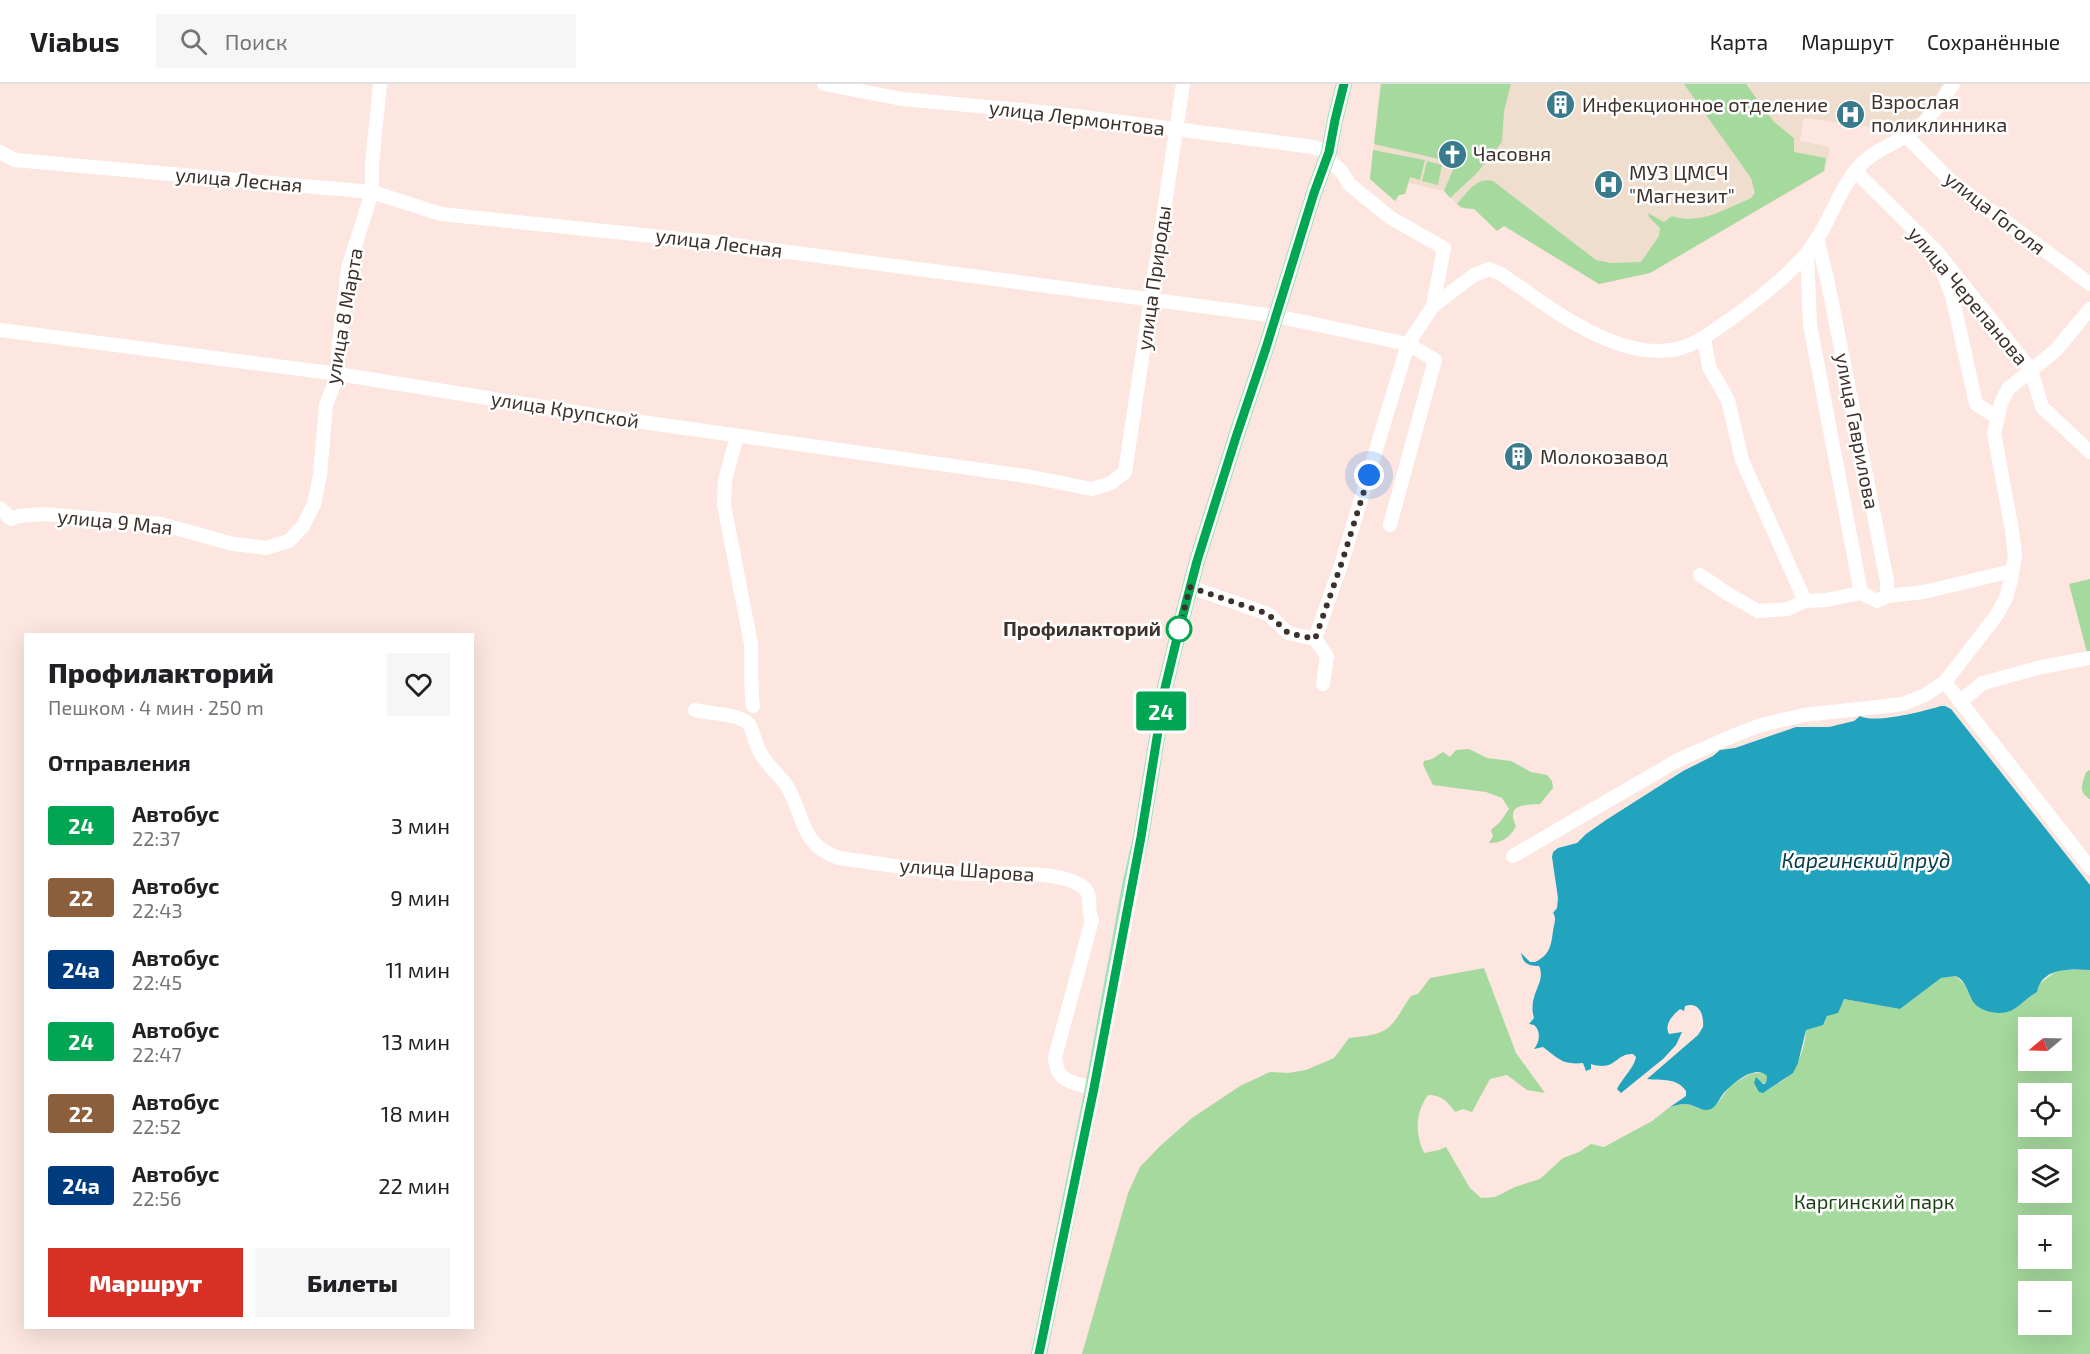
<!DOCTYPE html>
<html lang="ru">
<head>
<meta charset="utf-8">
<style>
  body { margin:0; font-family:"Exo 2",sans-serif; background:#f6f6f6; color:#202124; height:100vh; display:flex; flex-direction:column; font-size:22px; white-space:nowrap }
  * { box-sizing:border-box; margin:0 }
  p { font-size:20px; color:#757577 }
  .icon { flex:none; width:33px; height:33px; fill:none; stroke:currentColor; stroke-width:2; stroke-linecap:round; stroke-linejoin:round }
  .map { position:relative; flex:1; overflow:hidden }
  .sheet { position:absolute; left:24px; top:549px; width:450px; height:696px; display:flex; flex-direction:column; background:#fff; border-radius:0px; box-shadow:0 6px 24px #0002 }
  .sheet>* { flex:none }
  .badge { padding:0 12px; border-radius:4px; font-size:21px; line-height:39px }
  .needle { width:39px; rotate:251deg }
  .tools { position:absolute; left:2018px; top:933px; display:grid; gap:12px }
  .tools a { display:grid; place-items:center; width:54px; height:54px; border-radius:0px; background:#fff; box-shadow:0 6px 24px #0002; font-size:30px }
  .you { position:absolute; width:30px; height:30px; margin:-15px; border:4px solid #fff; border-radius:50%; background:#1a73e8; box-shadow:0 0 0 9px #1a73e833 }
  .map>.badge { position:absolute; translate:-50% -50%; box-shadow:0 0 0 3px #fff }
  h2 { padding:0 24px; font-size:22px; line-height:54px }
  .round { display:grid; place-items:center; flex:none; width:63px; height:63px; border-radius:0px; background:#f6f6f6 }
  .summary { display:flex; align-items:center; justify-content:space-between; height:102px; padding:0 24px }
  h1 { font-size:28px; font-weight:800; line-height:45px }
  .button { display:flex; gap:12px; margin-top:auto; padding:12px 24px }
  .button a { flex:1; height:69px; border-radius:0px; background:#d93025; color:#fff; font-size:24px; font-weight:800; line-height:69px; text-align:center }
  .button a+a { background:#f6f6f6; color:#202124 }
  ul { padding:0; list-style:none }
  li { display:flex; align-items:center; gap:18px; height:72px; padding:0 24px }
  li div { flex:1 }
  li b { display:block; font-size:22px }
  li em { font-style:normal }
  li .badge { min-width:66px; font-weight:700; text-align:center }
  header { display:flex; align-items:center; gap:36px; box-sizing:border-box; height:84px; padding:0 30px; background:#fff; border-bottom:2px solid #e0e0e0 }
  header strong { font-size:28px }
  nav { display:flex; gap:33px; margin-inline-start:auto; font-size:21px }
  .search { width:420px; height:54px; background:#f6f6f6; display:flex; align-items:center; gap:15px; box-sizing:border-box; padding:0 21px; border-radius:0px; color:#757577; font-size:22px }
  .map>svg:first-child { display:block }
  .medical { fill:#efdecd }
  .green { fill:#a6d99e; fill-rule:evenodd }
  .water { fill:#22a4be }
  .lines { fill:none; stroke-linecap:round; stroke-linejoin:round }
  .minor { stroke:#fff; stroke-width:14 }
  .major { stroke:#9ee1b8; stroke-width:16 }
  .line-casing { stroke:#fff; stroke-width:14 }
  .line { stroke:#00a651; stroke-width:9 }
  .walk { stroke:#3e312c; stroke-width:6; stroke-dasharray:0 10.8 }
  .stop-dot { fill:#fff; stroke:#00a651; stroke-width:3 }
  .labels { text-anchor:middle; stroke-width:5; stroke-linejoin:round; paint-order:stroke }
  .poi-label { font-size:20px; fill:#3e312c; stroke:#fff; text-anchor:start }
  .street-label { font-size:20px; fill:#3e312c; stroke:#fff }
  .stop-label { font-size:20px; font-weight:bold; fill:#3e312c; stroke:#fff; text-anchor:end }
  .park-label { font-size:20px; fill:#193f13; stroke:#fff }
  .water-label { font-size:21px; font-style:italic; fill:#043c47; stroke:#fff }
</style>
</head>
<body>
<header>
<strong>Viabus</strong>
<div class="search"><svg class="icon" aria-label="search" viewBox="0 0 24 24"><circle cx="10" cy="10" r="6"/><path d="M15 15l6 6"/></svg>Поиск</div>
<nav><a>Карта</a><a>Маршрут</a><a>Сохранённые</a></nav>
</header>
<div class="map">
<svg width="2090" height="1270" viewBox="0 0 2090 1270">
  <rect width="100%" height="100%" fill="#fce6df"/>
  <polygon class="medical" points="1380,0 1943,0 1915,40 1904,39 1902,47 1804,34 1800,57 1830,63 1825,87 1650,189 1599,200 1479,126 1460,124 1444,107 1409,99 1405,110 1399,111 1395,117 1370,95"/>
  <g class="green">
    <polygon points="1381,0 1511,0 1504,27 1502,58 1476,90 1450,114 1444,107 1461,67 1459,62 1449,59 1445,62 1443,76 1374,60"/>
    <path d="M 1684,0 L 1746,0 L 1774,38 L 1794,54 L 1794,68 L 1826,74 L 1824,87 L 1650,189 L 1599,200 L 1504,142 L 1497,147 L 1474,125 L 1463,124 L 1457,120 C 1468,108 1476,93 1493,97 L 1596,176 L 1611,179 L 1641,178 L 1659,152 L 1660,144 L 1649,133 L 1648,129 L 1664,138 L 1672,132 C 1698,142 1728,124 1751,114 L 1755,109 L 1751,94 Z"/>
    <polygon points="1373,66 1425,76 1420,96 1410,93 1405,110 1399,111 1395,117 1370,95"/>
    <polygon points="1427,77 1442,81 1438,101 1422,97"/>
    <polygon points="2090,495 2090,580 2069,500"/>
    <path d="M 1469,665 L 1487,674 L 1511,677 L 1531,688 L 1547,691 L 1552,697 L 1553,704 L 1540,720 C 1522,721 1506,721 1516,742 C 1511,753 1500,760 1489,759 L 1493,752 L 1491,746 L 1500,738 L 1509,725 L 1502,714 L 1486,708 L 1433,701 L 1423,681 L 1424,677 L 1432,675 L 1443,668 L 1450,673 L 1456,666 Z"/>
    <path d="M 2090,686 L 2090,715 C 2078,708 2082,700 2086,688 Z"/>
    <path d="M 1484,884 L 1516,969 L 1545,1009 L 1527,1006 L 1507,991 L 1490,995 L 1472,1028 L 1463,1025 L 1455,1028 C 1448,1018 1442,1011 1428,1011 C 1415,1029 1415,1049 1424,1069 L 1439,1066 L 1446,1063 L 1470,1104 L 1481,1114 L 1495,1113 L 1515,1103 L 1540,1095 L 1563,1074 L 1579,1068 L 1591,1060 L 1604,1063 L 1652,1037 L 1670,1023 L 1685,1019 L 1700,1025 L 1717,1020 L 1731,1001 L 1750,990 L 1764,988 L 1767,992 L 1766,999 L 1754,999 L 1767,1007 C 1773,1002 1782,998 1787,993 C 1799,981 1805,963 1806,946 L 1824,939 L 1827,932 L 1833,929 L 1844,915 L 1900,925 L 1941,894 L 1956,892 L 1965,901 L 1971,915 L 1998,929 L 2010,927 L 2036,908 L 2039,900 L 2058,886 L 2090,886 L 2090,1270 L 1082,1270 L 1128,1109 L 1140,1083 L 1160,1062 L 1192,1034 L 1240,1002 L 1270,988 L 1288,989 L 1306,986 L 1334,974 L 1349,954 C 1363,952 1381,952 1391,941 C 1399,933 1404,921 1411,912 L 1418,910 L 1430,894 ZM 2028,944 L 2061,944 L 2061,976 L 2028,976 ZM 2028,1010 L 2061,1010 L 2061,1042 L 2028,1042 ZM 2028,1076 L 2061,1076 L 2061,1108 L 2028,1108 ZM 2028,1142 L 2061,1142 L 2061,1174 L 2028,1174 ZM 2028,1208 L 2061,1208 L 2061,1240 L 2028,1240 Z"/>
  </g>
  <path class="water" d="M 1941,622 L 1945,622 L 1951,625 L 2090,801 L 2090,886 C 2070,885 2042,883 2037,908 C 2028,913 2022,920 2014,925 C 2002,933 1978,928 1972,916 C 1967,907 1966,897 1956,892 L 1941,894 L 1900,925 L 1844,915 L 1838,929 L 1827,932 L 1823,941 L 1806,946 L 1798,979 L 1793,989 L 1763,1009 L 1759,1008 L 1754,999 L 1756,993 L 1763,1000 L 1766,999 L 1767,992 C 1756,979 1731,1000 1723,1010 C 1719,1015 1717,1022 1711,1025 C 1701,1029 1694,1019 1684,1020 C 1679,1020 1674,1022 1670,1023 L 1686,1012 L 1686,1007 C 1676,993 1663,997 1647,995 L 1698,951 L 1703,943 C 1704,932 1700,917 1685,922 L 1684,927 L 1680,925 C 1672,932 1664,940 1669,950 L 1682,948 L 1676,961 L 1663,975 L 1621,1009 L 1617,1005 C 1622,995 1635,982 1636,973 L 1633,970 C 1615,969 1616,988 1591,980 L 1591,985 L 1586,987 L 1583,979 C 1562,981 1559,975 1543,963 L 1534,965 C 1540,958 1541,947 1534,941 L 1529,940 L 1534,934 C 1527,910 1547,899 1539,882 C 1529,882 1523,880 1521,869 L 1530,878 L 1535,878 C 1550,871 1551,862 1553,847 C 1554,840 1557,834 1553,829 L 1557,824 L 1558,814 L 1552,773 L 1553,768 L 1558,764 L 1577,759 L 1586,750 L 1606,736 L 1683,687 L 1713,672 L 1720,666 L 1735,664 L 1796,643 L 1829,643 L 1854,637 L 1860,632 C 1875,640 1925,627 1941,622 Z"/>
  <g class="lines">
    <g class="minor">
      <polyline points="824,0 902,15 1052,29 1313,63 1329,68 1330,77 1342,88 1349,100 1391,134 1444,164 1433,222 1408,260 1342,478 1315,555"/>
      <polyline points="1906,52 1951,97 2090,200"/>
      <polyline points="0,68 15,76 372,108 441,130 720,159 1276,232 1408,260 1435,276 1390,441"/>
      <polyline points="1855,87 1937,168 2031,286 2042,323 2090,368"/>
      <polyline points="1807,169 1810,241 1861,509"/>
      <polyline points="1937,175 1952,211 1976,320 1997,333"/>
      <path d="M 1433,222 L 1474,191 L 1489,185 L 1501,190 C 1549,222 1619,281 1681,264 C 1699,259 1716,245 1732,234 C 1758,215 1786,194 1807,169 C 1828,144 1836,111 1856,86 C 1869,69 1886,64 1904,53 C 1926,40 1940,21 1953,0"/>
      <polyline points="0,246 338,290 606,333 1032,393 1092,405 1111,399 1125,388 1183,0"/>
      <polyline points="1704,254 1709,283 1728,316 1742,376 1805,517"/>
      <path d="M 737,352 L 725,396 L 724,421 L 751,560 C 752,581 750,601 753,622"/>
      <polyline points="0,424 11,435 19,432 43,430 161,440 233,460 266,464 289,457 303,442 314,420 320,391 326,321 338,290 338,269 348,184 372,108 372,80 380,0"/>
      <polyline points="1700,491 1728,510 1758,527 1788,525 1805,517 1826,516 1861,509 1877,517 1887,512 1887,497 1828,199 1817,154"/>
      <polyline points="1190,503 1268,530 1288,549 1315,555 1327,572 1323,600"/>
      <polyline points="1887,512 1924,508 2012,487"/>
      <polyline points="1945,598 2090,784"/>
      <polyline points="1960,618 1983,599 2041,583 2090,574"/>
      <path d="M 695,626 C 710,630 737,629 749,640 C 754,649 755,660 761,670 C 769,684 782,692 789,706 C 805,736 802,762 839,774 C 876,779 913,785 950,789 C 983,792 1057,783 1083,803 C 1094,811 1086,826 1092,836 L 1055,973 C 1056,998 1073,999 1093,1004"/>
      <polyline points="1513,772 1678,676 1735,651 1761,641 1804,631 1903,620 1925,611 1945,598 1996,532 2006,514 2011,496 2015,472 2012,446 1994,349 2001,319 2008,305 2056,266 2090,225"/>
    </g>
    <polyline class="major" points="1039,1270 1093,1004 1130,802 1141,753 1165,604 1178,550 1197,477 1236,353 1266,264 1314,109 1329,68 1335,36 1344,0"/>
  </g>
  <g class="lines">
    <defs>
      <polyline id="line" points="1039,1270 1094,1004 1141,753 1165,604 1178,550 1197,477 1236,353 1266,264 1314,109 1329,68 1335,36 1344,0"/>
    </defs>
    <use href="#line" class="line-casing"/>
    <use href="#line" class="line"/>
    <polyline class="walk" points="1179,545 1178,550 1190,503 1268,530 1288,549 1315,555 1342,478 1369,391"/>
  </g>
  <defs>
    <symbol id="building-disc" viewBox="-11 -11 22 22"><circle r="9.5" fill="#397a8d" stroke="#fff"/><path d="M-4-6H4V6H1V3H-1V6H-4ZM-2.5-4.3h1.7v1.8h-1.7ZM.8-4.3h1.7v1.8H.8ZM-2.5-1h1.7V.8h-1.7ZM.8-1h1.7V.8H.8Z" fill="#fff"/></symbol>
    <symbol id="hospital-disc" viewBox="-11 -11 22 22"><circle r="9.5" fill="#397a8d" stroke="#fff"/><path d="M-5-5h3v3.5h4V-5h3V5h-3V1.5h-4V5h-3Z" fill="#fff"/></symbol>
    <symbol id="church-disc" viewBox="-11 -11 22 22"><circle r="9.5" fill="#397a8d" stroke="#fff"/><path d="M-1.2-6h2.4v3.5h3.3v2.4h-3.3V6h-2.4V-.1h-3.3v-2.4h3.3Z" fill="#fff"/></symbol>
  </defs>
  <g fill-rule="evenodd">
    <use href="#building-disc" x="1544" y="4" width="33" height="33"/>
    <use href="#hospital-disc" x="1834" y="14" width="33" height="33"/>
    <use href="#church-disc" x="1436" y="54" width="33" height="33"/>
    <use href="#hospital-disc" x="1592" y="84" width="33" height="33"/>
    <use href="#building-disc" x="1502" y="356" width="33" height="33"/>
  </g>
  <circle class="stop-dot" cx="1179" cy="545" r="12"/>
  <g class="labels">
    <g class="poi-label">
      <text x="1871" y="25">Взрослая<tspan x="1871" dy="23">поликлинника</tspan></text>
      <text x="1582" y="28">Инфекционное отделение</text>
      <text x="1473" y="77">Часовня</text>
      <text x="1629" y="96">МУЗ ЦМСЧ<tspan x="1629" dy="23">"Магнезит"</tspan></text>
      <text x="1540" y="380">Молокозавод</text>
    </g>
    <g class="street-label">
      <text transform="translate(1077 34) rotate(7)" y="7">улица Лермонтова</text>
      <text transform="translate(239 96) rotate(5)" y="7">улица Лесная</text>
      <text transform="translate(1995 129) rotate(38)" y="7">улица Гоголя</text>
      <text transform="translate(719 159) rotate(7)" y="7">улица Лесная</text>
      <text transform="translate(1154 194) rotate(-82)" y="7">улица Природы</text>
      <text transform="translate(1968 212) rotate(50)" y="7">улица Черепанова</text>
      <text transform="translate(344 232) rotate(-80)" y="7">улица 8 Марта</text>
      <text transform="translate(565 326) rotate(9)" y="7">улица Крупской</text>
      <text transform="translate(1857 347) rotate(79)" y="7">улица Гаврилова</text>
      <text transform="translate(115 438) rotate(6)" y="7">улица 9 Мая</text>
      <text transform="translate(967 786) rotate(4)" y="7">улица Шарова</text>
    </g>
    <g class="stop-label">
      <text x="1161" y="552">Профилакторий</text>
    </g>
    <g class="park-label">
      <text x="1874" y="1125">Каргинский парк</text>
    </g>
    <g class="water-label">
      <text x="1866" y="784">Каргинский пруд</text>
    </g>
  </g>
</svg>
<div class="tools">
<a><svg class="needle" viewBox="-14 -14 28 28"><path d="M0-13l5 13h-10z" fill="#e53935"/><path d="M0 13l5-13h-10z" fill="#757577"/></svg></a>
<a><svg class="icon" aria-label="locate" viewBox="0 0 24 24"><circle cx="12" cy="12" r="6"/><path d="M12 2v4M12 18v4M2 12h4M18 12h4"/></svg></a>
<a><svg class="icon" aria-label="layers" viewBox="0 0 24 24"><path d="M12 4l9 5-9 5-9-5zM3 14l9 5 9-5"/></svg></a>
<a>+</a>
<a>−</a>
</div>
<div class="you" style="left:1369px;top:391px"></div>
<b class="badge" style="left:1161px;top:627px;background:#00a651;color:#fff">24</b>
<section class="sheet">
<div class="summary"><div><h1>Профилакторий</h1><p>Пешком · 4 мин · 250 m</p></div><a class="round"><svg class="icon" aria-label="heart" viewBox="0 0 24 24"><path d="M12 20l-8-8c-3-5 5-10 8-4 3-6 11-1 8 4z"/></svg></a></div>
<h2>Отправления</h2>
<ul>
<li><span class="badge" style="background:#00a651;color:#fff">24</span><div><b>Автобус</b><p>22:37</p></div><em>3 мин</em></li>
<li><span class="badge" style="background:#8b5e3c;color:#fff">22</span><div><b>Автобус</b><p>22:43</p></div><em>9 мин</em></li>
<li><span class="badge" style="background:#003b80;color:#fff">24a</span><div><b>Автобус</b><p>22:45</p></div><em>11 мин</em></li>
<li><span class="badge" style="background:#00a651;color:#fff">24</span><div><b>Автобус</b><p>22:47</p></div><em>13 мин</em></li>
<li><span class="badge" style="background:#8b5e3c;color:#fff">22</span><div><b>Автобус</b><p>22:52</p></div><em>18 мин</em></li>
<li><span class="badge" style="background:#003b80;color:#fff">24a</span><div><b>Автобус</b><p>22:56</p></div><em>22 мин</em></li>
</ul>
<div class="button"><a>Маршрут</a><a>Билеты</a></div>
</section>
</div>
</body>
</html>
